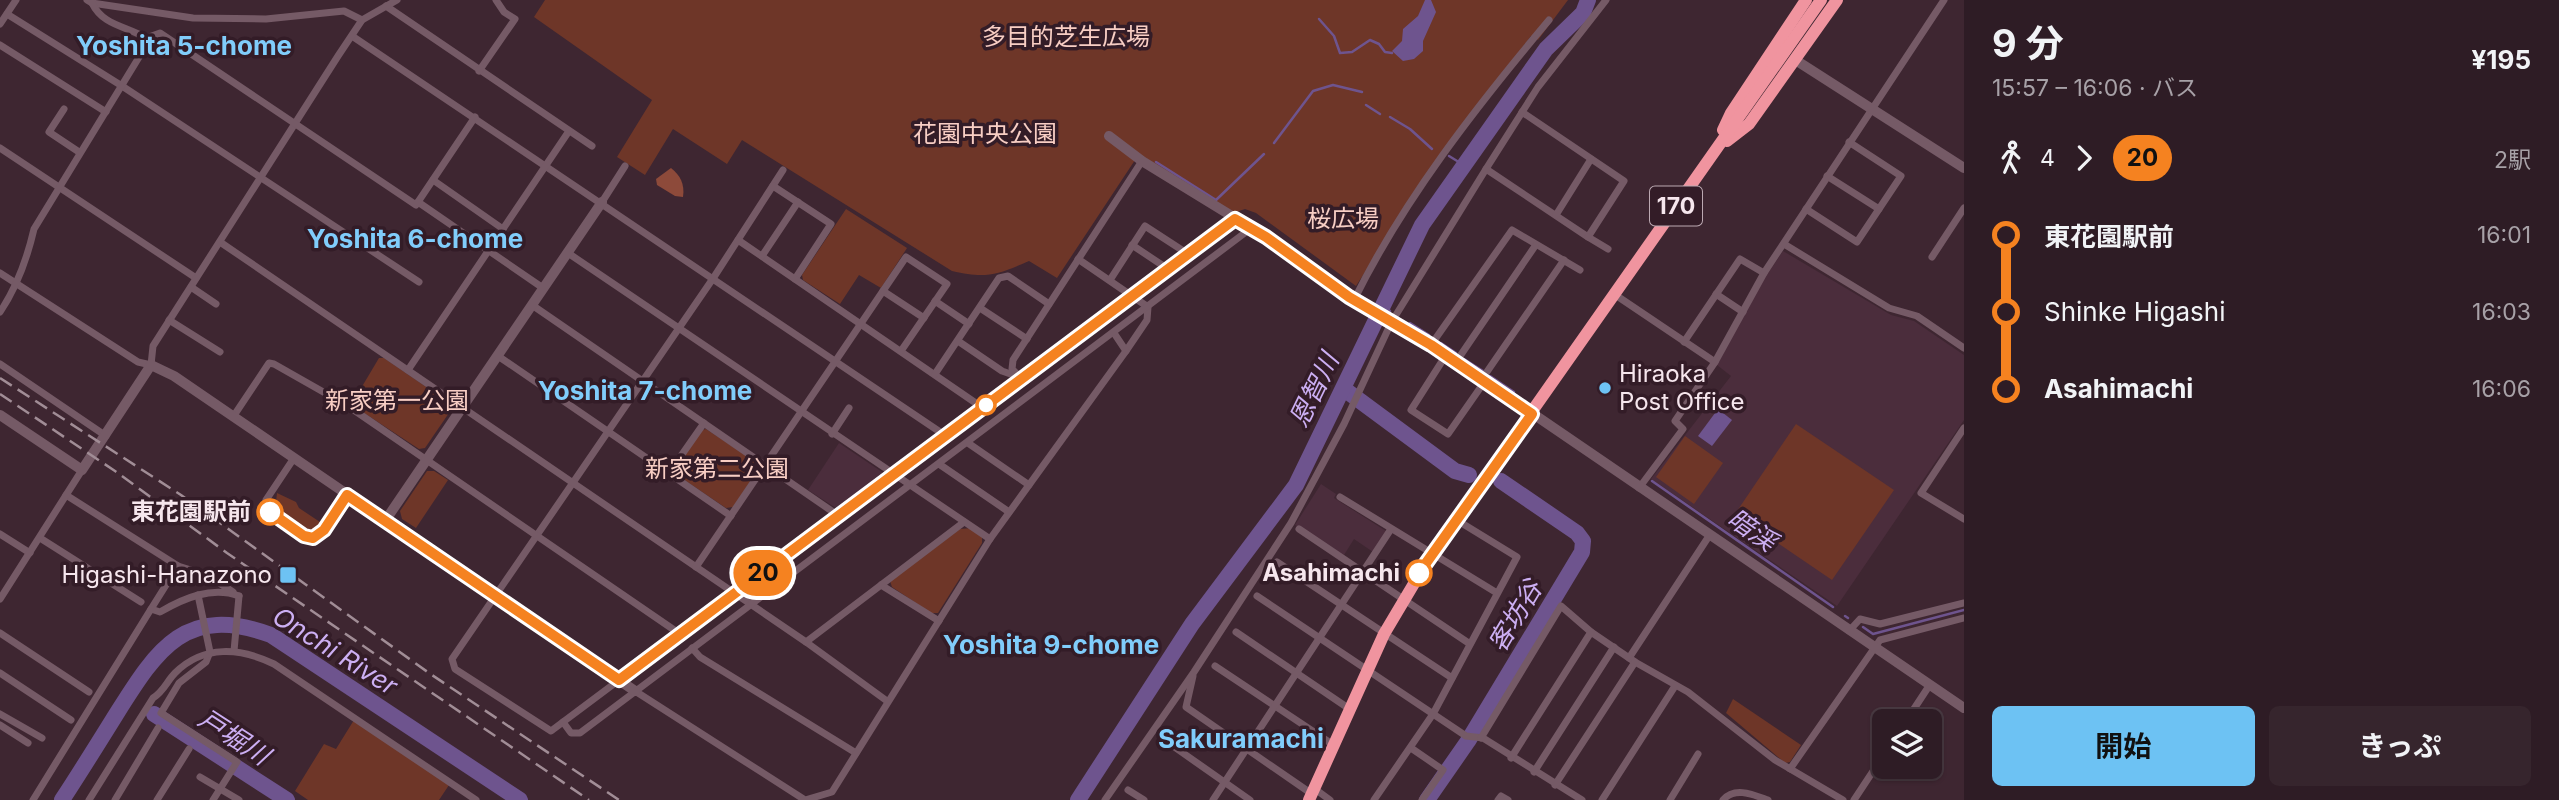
<!DOCTYPE html>
<html lang="ja">
<head>
<meta charset="utf-8">
<style>
  body { margin:0; font-family:Inter,"Noto Sans JP",sans-serif; background:#36252d; color:#f1f3f6; height:100vh; display:flex; flex-direction:column; font-size:26px; white-space:nowrap }
  * { box-sizing:border-box; margin:0 }
  p { font-size:23px; color:#a7a1a7 }
  .icon { flex:none; width:38px; height:38px; fill:none; stroke:currentColor; stroke-width:2; stroke-linecap:round; stroke-linejoin:round }
  .map { position:relative; flex:1; overflow:hidden }
  .panel { display:flex; flex-direction:column; background:#2e1c25; width:595px }
  .panel>* { flex:none }
  .badge { padding:0 14px; border-radius:23px; font-size:24px; line-height:46px }
  .fabs { position:absolute; left:1872px; top:709px; display:grid; gap:14px }
  .fabs a { display:grid; place-items:center; width:70px; height:70px; border-radius:10px; background:#2e1c25; box-shadow:0 2px 5px #0004,0 0 0 2px #493a42; font-size:35px }
  .map>.badge { position:absolute; translate:-50% -50%; box-shadow:0 0 0 4px #fff }
  .legs { display:flex; align-items:center; gap:10px; height:77px; padding:0 28px; font-size:23px }
  .legs p { margin-inline-start:auto }
  .headline { display:flex; align-items:center; justify-content:space-between; height:119px; padding:0 28px }
  h1 { font-size:38px; font-weight:700; line-height:52px }
  .button { display:flex; gap:14px; margin-top:auto; padding:14px 28px }
  .button a { flex:1; height:80px; border-radius:10px; background:#6dc2f3; color:#111; font-size:28px; font-weight:700; line-height:80px; text-align:center }
  .button a+a { background:#36252d; color:#f1f3f6 }
  ul { padding:0 28px; list-style:none }
  li { display:flex; align-items:center; gap:24px; height:77px; font-size:26px }
  li i { display:grid; place-items:center; width:10px; height:100%; margin:0 9px; background:currentColor }
  li i::after { content:''; width:18px; height:18px; margin:-9px; border:5px solid; border-radius:50%; background:#2e1c25 }
  li p { margin-inline-start:auto }
  li:first-child i { background:linear-gradient(#0000 50%,currentColor 0) }
  li:last-child i { background:linear-gradient(currentColor 50%,#0000 0) }
  main { display:flex; flex:1; min-height:0 }
  .map>svg:first-child { display:block }
  .built { fill:#4b2d3c }
  .green { fill:#6e3628 }
  .forest { fill:#8d4a3a }
  .water { fill:#6e548e }
  .lines { fill:none; stroke-linecap:round; stroke-linejoin:round }
  .stream { stroke:#6e548e; stroke-width:2.5 }
  .river { stroke:#6e548e; stroke-width:16 }
  .street { stroke:#755a66; stroke-width:7 }
  .secondary { stroke:#755a66; stroke-width:10 }
  .highway { stroke:#f0949f; stroke-width:12 }
  .rail { stroke:#a18d96; stroke-width:2.5; stroke-dasharray:14 7; stroke-linecap:butt }
  .line-1-casing { stroke:#fff; stroke-width:16 }
  .line-1 { stroke:#f58220; stroke-width:10 }
  .poi-dot { fill:#6dc2f3; stroke:#331c27; stroke-width:2.5 }
  .stop-1-dot { fill:#fff; stroke:#f58220; stroke-width:3.5 }
  .labels { text-anchor:middle; stroke-width:7; stroke-linejoin:round; paint-order:stroke }
  .shield { fill:#331c27; stroke:#bca9b2; stroke-width:2 }
  .shield-label { font-size:23px; font-weight:bold; fill:#f6e6ed }
  .park-label { font-size:24px; fill:#f8cec4; stroke:#331c27 }
  .poi-label { font-size:24px; fill:#f6e6ed; stroke:#331c27; text-anchor:start }
  .stop-label { font-size:24px; font-weight:bold; fill:#f6e6ed; stroke:#331c27; text-anchor:end }
  .neighbourhood-label { font-size:26px; font-weight:bold; fill:#80cdfb; stroke:#331c27 }
  .water-label { font-size:26px; font-style:italic; fill:#ccaff3; stroke:#331c27 }
</style>
</head>
<body>
<main>
<div class="map">
<svg width="1964" height="800" viewBox="0 0 1964 800">
  <rect width="100%" height="100%" fill="#3e2631"/>
  <g class="built">
    <polygon points="1783,251 1891,315 1914,321 1964,355 1964,420 1837,606 1651,479 1731,376 1717,365 1755,292"/>
    <polygon points="839,443 882,472 881,479 836,508 808,490"/>
    <polygon points="1321,484 1336,494 1334,498 1386,531 1373,552 1354,539 1344,555 1295,525"/>
  </g>
  <g class="green">
    <path d="M 545,0 L 1568,0 L 1538,40 L 1531,36 L 1438,159 L 1356,286 L 1256,213 L 1245,209 L 1233,213 L 1139,154 L 1057,278 L 1029,261 C 997,275 986,279 952,271 L 742,140 L 727,164 L 673,129 L 645,175 L 617,157 L 652,100 L 534,17 Z"/>
    <polygon points="846,209 907,248 881,288 859,275 840,304 803,280 802,275"/>
    <polygon points="379,358 384,358 451,404 451,410 425,448 419,449 355,407 354,400"/>
    <polygon points="1796,424 1894,490 1832,580 1735,514"/>
    <polygon points="706,429 756,462 758,470 733,507 726,508 677,475 676,469 702,430"/>
    <polygon points="1685,436 1723,463 1694,504 1656,477"/>
    <polygon points="427,471 434,471 448,480 416,528 402,519 400,511"/>
    <path d="M 277,493 L 296,502 L 299,508 L 320,522 L 319,529 C 303,533 280,517 276,502 Z"/>
    <polygon points="972,528 982,535 982,543 938,613 931,613 892,587 890,581 960,529"/>
    <polygon points="1733,699 1801,745 1790,762 1785,763 1726,713"/>
    <polygon points="354,720 449,785 439,800 308,800 295,791 324,744 336,749"/>
  </g>
  <path class="forest" d="M 671,168 C 680,175 685,184 683,197 L 675,196 L 657,185 L 656,179 Z"/>
  <g class="water">
    <polygon points="1425,0 1431,0 1436,12 1423,41 1423,51 1414,59 1403,61 1392,51 1402,41 1403,29 1418,16"/>
    <polygon points="1718,409 1732,420 1712,446 1698,436"/>
  </g>
  <g class="lines">
    <g class="stream">
      <polyline points="1319,19 1334,36 1340,53 1352,52 1370,40 1379,44 1385,52 1392,53"/>
      <polyline points="1366,105 1380,114"/>
      <polyline points="1390,117 1410,129 1432,149"/>
      <polyline points="1274,143 1313,91 1333,85 1362,92"/>
      <polyline points="1449,156 1462,164"/>
      <polyline points="1156,162 1216,200 1264,154"/>
      <polyline points="1382,302 1390,311"/>
      <polyline points="1410,323 1429,335"/>
      <polyline points="1441,343 1456,353"/>
      <polyline points="1464,359 1483,371"/>
      <polyline points="1490,376 1514,392"/>
      <polyline points="1652,481 1833,607"/>
      <polyline points="1845,616 1848,618"/>
      <polyline points="1863,627 1873,634 1964,610"/>
    </g>
    <g class="river">
      <polyline points="1344,389 1455,471 1469,475"/>
      <polyline points="154,714 287,800"/>
      <path d="M 62,800 C 81,771 99,742 117,713 C 158,648 186,604 271,635 L 520,800"/>
      <polyline points="1078,800 1192,624 1296,485 1422,225 1546,49 1583,13 1588,0"/>
      <polyline points="1427,800 1468,741 1582,552 1583,541 1577,533 1501,481"/>
    </g>
    <g class="street">
      <polyline points="87,0 92,3 193,18 266,19 344,11 362,20"/>
      <path d="M 92,3 C 103,26 127,26 146,38"/>
      <polyline points="386,6 592,146"/>
      <polyline points="7,14 122,86 419,282"/>
      <polyline points="0,24 16,0"/>
      <polyline points="352,36 946,436"/>
      <polyline points="0,45 106,112"/>
      <polyline points="479,71 515,19 504,12 496,0"/>
      <polyline points="64,109 49,132 79,152"/>
      <polyline points="0,148 196,278"/>
      <polyline points="1486,169 1588,237 1624,181 1522,112"/>
      <polyline points="783,170 714,277 452,659 455,669 551,731 1235,219"/>
      <polyline points="1827,176 1879,209"/>
      <polyline points="433,180 503,229"/>
      <polyline points="773,186 831,224 795,279"/>
      <polyline points="418,202 475,117"/>
      <polyline points="602,202 625,166"/>
      <polyline points="1806,209 1857,242 1901,176 1849,142"/>
      <polyline points="1556,215 1591,159"/>
      <polyline points="1588,237 1608,249"/>
      <polyline points="738,240 983,408"/>
      <polyline points="220,242 806,642 887,701"/>
      <polyline points="1784,244 1889,308 1917,316 1964,348"/>
      <polyline points="1132,245 1168,269"/>
      <polyline points="568,253 990,539"/>
      <polyline points="762,256 798,202"/>
      <polyline points="1932,257 1964,208"/>
      <polyline points="1078,259 1148,307 1147,320 1126,351"/>
      <polyline points="0,273 138,362 151,365 153,346 338,56 362,20 397,0"/>
      <polyline points="1110,280 1145,226 1188,254"/>
      <polyline points="191,287 216,304"/>
      <polyline points="883,291 924,318"/>
      <polyline points="1614,294 1715,362"/>
      <polyline points="1716,294 1743,312"/>
      <path d="M 1354,300 C 1404,199 1476,107 1549,20"/>
      <polyline points="935,301 969,324"/>
      <polyline points="532,305 839,516"/>
      <polyline points="980,308 1027,339"/>
      <path d="M 0,312 C 17,287 27,259 34,229 L 144,49 L 146,38 L 160,33 L 416,205 L 418,202 L 543,288"/>
      <polyline points="169,320 220,352"/>
      <polyline points="958,341 1002,371 1019,377"/>
      <polyline points="1684,342 1740,259 1764,273"/>
      <polyline points="1431,345 1512,230 1580,270"/>
      <polyline points="1446,355 1411,410 1448,434 1485,381"/>
      <polyline points="498,356 731,516"/>
      <polyline points="1456,362 1535,246"/>
      <polyline points="0,364 106,436"/>
      <polyline points="408,370 569,131"/>
      <polyline points="935,374 999,278 1008,276 1049,304"/>
      <polyline points="1020,377 1012,369 1013,360 1142,161"/>
      <polyline points="1482,379 1564,260"/>
      <polyline points="233,417 269,363 274,364 348,406 680,634"/>
      <polyline points="1964,428 1921,493 1964,519"/>
      <polyline points="832,434 849,408"/>
      <polyline points="968,443 1029,485"/>
      <path d="M 294,458 L 266,500 C 265,516 298,535 313,538 L 324,530 L 347,495"/>
      <polyline points="939,464 1009,512"/>
      <polyline points="669,473 704,423"/>
      <polyline points="1639,488 1683,429 1675,421 1715,362 1764,273 1944,0"/>
      <polyline points="66,495 178,566 207,575 233,592"/>
      <polyline points="1340,497 1497,593"/>
      <polyline points="1299,529 1470,644"/>
      <polyline points="0,534 30,553"/>
      <polyline points="40,538 141,602"/>
      <polyline points="1277,562 1452,678"/>
      <polyline points="696,567 906,257 947,284 901,351"/>
      <polyline points="881,585 939,621"/>
      <polyline points="198,595 210,652 206,662 179,683 161,713 237,762 213,800"/>
      <polyline points="1257,596 1466,736 1483,738 1582,800"/>
      <polyline points="0,599 82,470"/>
      <polyline points="151,609 178,566"/>
      <polyline points="1849,631 1860,619 1880,624 1964,603"/>
      <polyline points="1236,632 1351,710"/>
      <polyline points="0,633 89,692"/>
      <polyline points="806,642 964,522"/>
      <polyline points="692,648 700,657 856,753"/>
      <polyline points="234,651 239,596"/>
      <polyline points="1629,658 1709,536"/>
      <polyline points="1215,666 1335,746"/>
      <polyline points="0,673 71,720"/>
      <polyline points="1193,676 1186,707 1312,794"/>
      <polyline points="635,691 805,800 832,792 990,539 1126,351 1114,333"/>
      <polyline points="0,714 42,738"/>
      <polyline points="1906,721 1929,686"/>
      <polyline points="563,722 571,733 580,733 1250,229"/>
      <polyline points="0,725 28,743"/>
      <polyline points="1481,738 1561,606 1591,632 1635,662 1688,692 1775,760 1843,800"/>
      <polyline points="1163,739 1250,800"/>
      <polyline points="1411,748 1443,770 1422,800"/>
      <polyline points="1511,758 1591,632"/>
      <polyline points="1790,769 1880,640 1964,618"/>
      <polyline points="1534,772 1614,647"/>
      <polyline points="200,777 239,800"/>
      <polyline points="1555,785 1635,662"/>
      <polyline points="1315,789 1330,800"/>
      <polyline points="1128,790 1144,800"/>
      <path d="M 33,800 L 151,609 L 160,612 C 184,598 212,586 239,596"/>
      <path d="M 89,800 L 153,698 C 164,691 167,681 175,673 C 204,644 241,648 274,664 L 476,800"/>
      <polyline points="115,800 158,728"/>
      <polyline points="157,800 189,749"/>
      <polyline points="1105,800 1194,672 1291,523 1344,424 1391,323 1486,169 1538,87 1606,0"/>
      <polyline points="1213,800 1391,529"/>
      <polyline points="1374,800 1433,714 1517,557 1455,519"/>
      <polyline points="1498,800 1501,796 1508,800"/>
      <polyline points="1602,800 1675,686"/>
      <polyline points="1670,800 1698,754"/>
      <path d="M 1723,800 C 1735,786 1754,795 1768,800"/>
      <polyline points="1854,800 1885,753"/>
    </g>
    <g class="secondary">
      <polyline points="1797,61 1964,168"/>
      <polyline points="1109,136 1142,161 1266,237 1354,300 1482,379 1964,708"/>
      <polyline points="0,415 82,470 151,365 174,376 635,691"/>
      <polyline points="385,521 602,202"/>
    </g>
    <g class="highway">
      <polyline points="1723,130 1731,113 1806,0"/>
      <polyline points="1727,141 1749,124 1837,0"/>
      <polyline points="1309,800 1384,634 1431,555 1821,0"/>
    </g>
    <g class="rail">
      <polyline points="0,378 181,495 429,673 619,800"/>
      <polyline points="0,394 115,471 227,553 589,800"/>
    </g>
  </g>
  <g class="lines">
    <defs>
      <polyline id="line-1" points="270,512 304,536 313,538 324,530 347,495 619,680 1235,219 1266,237 1349,297 1431,345 1532,414 1419,573"/>
    </defs>
    <use href="#line-1" class="line-1-casing"/>
    <use href="#line-1" class="line-1"/>
  </g>
  <g class="poi-dot">
    <circle cx="1605" cy="388" r="7"/>
    <rect x="279" y="566" width="18" height="18" rx="3.5"/>
  </g>
  <g class="stop-1-dot">
    <circle cx="986" cy="405" r="9"/>
    <circle cx="270" cy="512" r="12"/>
    <circle cx="1419" cy="573" r="12"/>
  </g>
  <g class="labels">
    <rect class="shield" x="1650" y="186.5" width="52" height="39" rx="5"/>
    <g class="shield-label">
      <text x="1676" y="214">170</text>
    </g>
    <g class="park-label">
      <text x="1066" y="45">多目的芝生広場</text>
      <text x="985" y="142">花園中央公園</text>
      <text x="1343" y="227">桜広場</text>
      <text x="397" y="409">新家第一公園</text>
      <text x="717" y="477">新家第二公園</text>
    </g>
    <g class="poi-label">
      <text x="1619" y="382">Hiraoka<tspan x="1619" dy="28">Post Office</tspan></text>
      <text x="272" y="583" text-anchor="end">Higashi-Hanazono</text>
    </g>
    <g class="stop-label">
      <text x="251" y="520">東花園駅前</text>
      <text x="1400" y="581">Asahimachi</text>
    </g>
    <g class="neighbourhood-label">
      <text x="184" y="55">Yoshita 5-chome</text>
      <text x="415" y="248">Yoshita 6-chome</text>
      <text x="645" y="400">Yoshita 7-chome</text>
      <text x="1051" y="654">Yoshita 9-chome</text>
      <text x="1241" y="748">Sakuramachi</text>
    </g>
    <g class="water-label">
      <text transform="translate(1314 390) rotate(-64)" y="9">恩智川</text>
      <text transform="translate(1752 530) rotate(35)" y="9">暗渓</text>
      <text transform="translate(1515 616) rotate(-59)" y="9">客坊谷</text>
      <text transform="translate(335 651) rotate(32)" y="9">Onchi River</text>
      <text transform="translate(234 737) rotate(33)" y="9">戸堀川</text>
    </g>
  </g>
</svg>
<div class="fabs">
<a><svg class="icon" aria-label="layers" viewBox="0 0 24 24"><path d="M12 4l9 5-9 5-9-5zM3 14l9 5 9-5"/></svg></a>
</div>
<b class="badge" style="left:763px;top:573px;background:#f58220;color:#111">20</b>
</div>
<section class="panel">
<div class="headline"><div><h1>9 分</h1><p>15:57 – 16:06 · バス</p></div><b>¥195</b></div>
<div class="legs"><svg class="icon" aria-label="walk" viewBox="0 0 24 24"><circle cx="13" cy="4" r="2"/><path d="M13 8l-2 6 4 7M11 14l-3 7M7 12l3-4h3l4 4"/></svg>4<svg class="icon" aria-label="forward" viewBox="0 0 24 24"><path d="M9 5l7 7-7 7"/></svg><b class="badge" style="background:#f58220;color:#111">20</b><p>2駅</p></div>
<ul>
<li><i style="color:#f58220"></i><b>東花園駅前</b><p>16:01</p></li>
<li><i style="color:#f58220"></i><span>Shinke Higashi</span><p>16:03</p></li>
<li><i style="color:#f58220"></i><b>Asahimachi</b><p>16:06</p></li>
</ul>
<div class="button"><a>開始</a><a>きっぷ</a></div>
</section>
</main>
</body>
</html>
